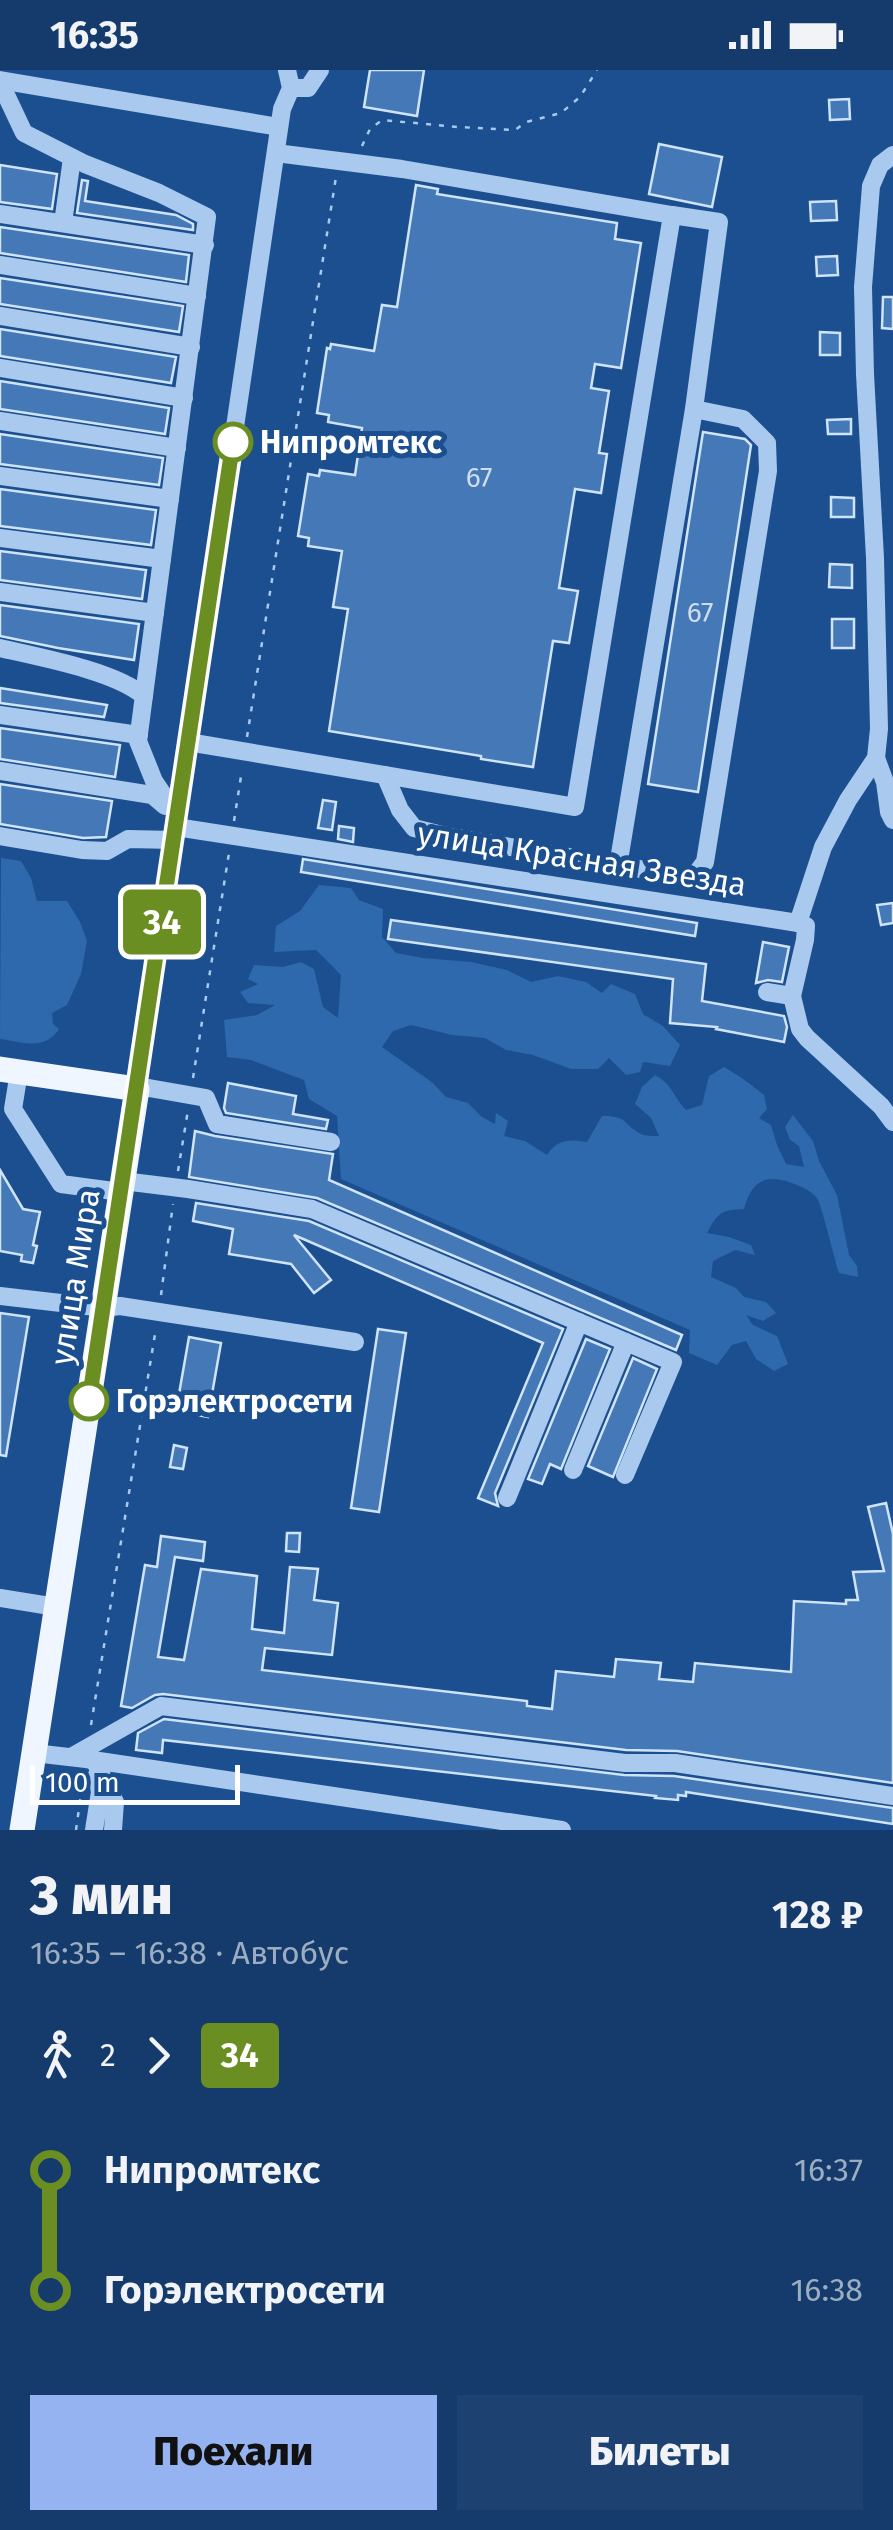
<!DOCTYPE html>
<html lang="ru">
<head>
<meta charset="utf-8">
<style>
  body { margin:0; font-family:"Fira Sans",sans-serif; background:#1d4271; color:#f1f3f6; height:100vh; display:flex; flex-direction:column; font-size:38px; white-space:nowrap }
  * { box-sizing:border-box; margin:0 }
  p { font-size:32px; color:#9dadc1 }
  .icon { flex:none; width:55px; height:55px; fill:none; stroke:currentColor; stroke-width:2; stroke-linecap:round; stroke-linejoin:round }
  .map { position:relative; height:1760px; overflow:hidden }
  .side { display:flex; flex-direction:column; background:#143b6b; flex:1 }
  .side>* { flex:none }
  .badge { padding:0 20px; border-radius:8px; font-size:35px; line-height:65px }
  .scale { position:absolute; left:30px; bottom:25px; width:210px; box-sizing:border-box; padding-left:10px; border:5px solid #fff; border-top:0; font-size:28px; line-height:35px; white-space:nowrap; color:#fff; -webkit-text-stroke:8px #1b4f8f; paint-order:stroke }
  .map>.badge { position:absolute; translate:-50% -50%; box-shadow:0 0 0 5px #fff }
  .legs { display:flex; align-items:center; gap:15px; height:110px; padding:0 30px; font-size:32px }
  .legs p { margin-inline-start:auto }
  .summary { display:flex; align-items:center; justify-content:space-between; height:170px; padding:0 30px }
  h1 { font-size:55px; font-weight:800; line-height:75px }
  .action { display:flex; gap:20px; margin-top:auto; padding:20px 30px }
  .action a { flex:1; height:115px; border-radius:0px; background:#95b2f1; color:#111; font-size:40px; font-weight:800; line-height:115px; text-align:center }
  .action a+a { background:#1d4271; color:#f1f3f6 }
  ul { padding:0 30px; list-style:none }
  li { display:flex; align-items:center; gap:35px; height:120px; font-size:38px }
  li i { display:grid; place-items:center; width:15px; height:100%; margin:0 12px; background:currentColor }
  li i::after { content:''; width:25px; height:25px; margin:-12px; border:8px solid; border-radius:50%; background:#143b6b }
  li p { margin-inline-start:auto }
  li:first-child i { background:linear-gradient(#0000 50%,currentColor 0) }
  li:last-child i { background:linear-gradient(currentColor 50%,#0000 0) }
  .status { display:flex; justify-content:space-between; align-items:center; height:70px; padding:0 50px; background:#143b6b; direction:ltr }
  .status svg { height:28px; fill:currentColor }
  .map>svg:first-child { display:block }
  .green { fill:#2e69ad }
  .building { fill:#4478b7; stroke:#cfe3fa; stroke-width:2.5 }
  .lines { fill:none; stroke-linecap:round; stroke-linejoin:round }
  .path { stroke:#a9c9ee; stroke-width:2.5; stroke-dasharray:5 8; stroke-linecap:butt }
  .minor { stroke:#a9c9ee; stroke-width:18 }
  .major { stroke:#f0f6ff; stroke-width:25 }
  .line-1-casing { stroke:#fff; stroke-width:22 }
  .line-1 { stroke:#6b8e23; stroke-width:15 }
  .stop-1-dot { fill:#fff; stroke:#6b8e23; stroke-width:5 }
  .labels { text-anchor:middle; stroke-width:10; stroke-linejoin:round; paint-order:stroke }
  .number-label { font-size:28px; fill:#d0dded }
  .stop-label { font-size:32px; font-weight:bold; fill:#fff; stroke:#1b4f8f; text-anchor:start }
  .street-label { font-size:32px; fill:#fff; stroke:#1b4f8f }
</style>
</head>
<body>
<div class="status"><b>16:35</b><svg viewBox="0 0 49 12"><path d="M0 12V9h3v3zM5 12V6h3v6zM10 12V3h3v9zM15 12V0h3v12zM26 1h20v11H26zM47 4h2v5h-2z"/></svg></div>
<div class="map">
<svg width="893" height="1760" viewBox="0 0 893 1760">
  <rect width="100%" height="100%" fill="#1b4f8f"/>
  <g class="green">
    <path d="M 1,788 L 21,791 L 31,808 L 37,831 L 67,831 L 80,852 L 87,871 L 81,904 L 67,935 L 52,943 L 53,954 L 59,959 C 45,981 22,972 0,969 Z"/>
    <path d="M 319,815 L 351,818 L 359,830 L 383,839 L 382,867 L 396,883 L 423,888 L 471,892 L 507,900 L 531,912 L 558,906 L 586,912 L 602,923 L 611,914 L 635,924 L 643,944 L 663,956 L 680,975 L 670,996 L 643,992 L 640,1002 L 626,1005 L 609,988 L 598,999 L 571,999 L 533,985 L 506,980 L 485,968 L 452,965 L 411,955 L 393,961 L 382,977 L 433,1013 L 446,1027 L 468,1033 L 482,1047 L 495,1054 L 496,1043 L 508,1051 L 504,1066 L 525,1071 L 547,1085 C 557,1069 570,1069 587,1072 L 602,1046 C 629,1046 622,1054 641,1064 C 645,1066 654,1066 659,1066 L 651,1048 L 635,1034 L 642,1017 L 655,1005 C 673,1015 672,1025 686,1040 L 702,1035 L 709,1006 L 724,997 L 742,1008 L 764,1025 L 767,1039 L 759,1048 L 771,1055 L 777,1075 L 786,1094 L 804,1097 L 799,1076 L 790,1070 L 785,1057 L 793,1045 L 813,1071 L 819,1091 L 837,1125 L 849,1185 L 857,1196 L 858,1207 L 839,1203 C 835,1191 821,1133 817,1128 C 812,1122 803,1117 797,1115 C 769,1103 752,1108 744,1139 C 720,1140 718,1143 707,1163 L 729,1167 L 751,1175 L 755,1185 L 735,1180 L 713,1191 L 711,1207 L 736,1218 L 744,1227 L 766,1232 L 776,1243 L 763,1251 L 746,1245 L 753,1255 L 777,1266 L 788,1294 L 774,1301 L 756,1289 L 746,1271 L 732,1275 L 717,1295 L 689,1283 L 690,1260 L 341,1109 L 337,1046 L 309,1029 L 304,1010 L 251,990 L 227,987 L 224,950 L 257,945 L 275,935 L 248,933 L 240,922 L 258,914 L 248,909 L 254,895 L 283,897 L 301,892 L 314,899 L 323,937 L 338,948 L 341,905 L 316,880 L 274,882 L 276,856 L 300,841 Z"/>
  </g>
  <g class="building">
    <polygon points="370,0 424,0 417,46 364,37"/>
    <polygon points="849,29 850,49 830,50 829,30"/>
    <polygon points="659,74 722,87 712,137 649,124"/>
    <polygon points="0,95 57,104 52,139 0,132"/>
    <polygon points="82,110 88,111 85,131 176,145 193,154 193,160 77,143"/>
    <polygon points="416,115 438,119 437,124 617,153 615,169 641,173 621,298 595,294 591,318 609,321 599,383 607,384 601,423 575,419 559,518 578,521 569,573 553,571 533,697 481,689 481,686 329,661 348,539 333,537 342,481 308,476 309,468 298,466 308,404 319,406 320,400 355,405 362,358 328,352 329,345 317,343 327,278 330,279 331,274 374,281 382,235 397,237"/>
    <polygon points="836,131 837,150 811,151 810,132"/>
    <polygon points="0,157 189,185 186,212 0,183"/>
    <polygon points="837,186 838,205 817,206 816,187"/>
    <polygon points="0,208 183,236 179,262 0,234"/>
    <polygon points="883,227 893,227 893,259 882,258"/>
    <polygon points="0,259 176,287 171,313 0,286"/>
    <polygon points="820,262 840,263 840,285 820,285"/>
    <polygon points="0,311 169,338 165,364 0,339"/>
    <polygon points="851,349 851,364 828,364 827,350"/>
    <polygon points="703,362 745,369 751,375 698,722 648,714"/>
    <polygon points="0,364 163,388 159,415 0,394"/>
    <polygon points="0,419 156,440 151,475 0,456"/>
    <polygon points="831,427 854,428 854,447 831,447"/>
    <polygon points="0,481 146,500 142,529 0,510"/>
    <polygon points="830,494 852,495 852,518 829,517"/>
    <polygon points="0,535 139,554 134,590 58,578 0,566"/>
    <rect x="832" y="549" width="22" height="29"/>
    <polygon points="0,618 107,635 104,647 0,633"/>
    <polygon points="0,658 120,675 115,707 0,689"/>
    <polygon points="0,714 112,731 106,767 83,768 0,754"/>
    <polygon points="323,730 336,732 332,760 318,758"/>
    <polygon points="339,756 354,758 353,772 338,769"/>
    <polygon points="303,789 697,853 695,866 301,802"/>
    <polygon points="893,833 893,853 881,855 877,835"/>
    <polygon points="391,850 706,894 702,931 784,946 787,957 784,972 716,959 717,957 670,953 673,909 388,869"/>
    <polygon points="763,872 789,877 782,912 768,910 756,913"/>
    <polygon points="228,1013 296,1026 293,1044 328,1050 326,1059 226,1043 224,1038"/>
    <polygon points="195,1061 215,1066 333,1084 329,1110 682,1265 676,1280 317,1128 189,1107"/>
    <polygon points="0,1100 23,1139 40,1142 33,1175 37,1176 33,1193 21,1191 22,1185 0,1181"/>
    <polygon points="196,1133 309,1151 563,1259 495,1423 498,1436 478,1428 543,1273 294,1165 331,1210 314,1223 291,1194 229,1184 233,1159 193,1151"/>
    <polygon points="0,1243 29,1247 6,1386 0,1385"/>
    <polygon points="378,1259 406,1263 379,1442 351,1438"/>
    <polygon points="189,1267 221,1273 208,1347 176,1341"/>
    <polygon points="586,1269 610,1279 561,1399 550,1394 542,1414 528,1409"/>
    <polygon points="633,1288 657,1299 613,1407 588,1396"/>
    <polygon points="174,1375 187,1378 183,1399 170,1397"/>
    <polygon points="886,1433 893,1464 893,1713 677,1681 626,1680 163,1624 155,1625 132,1638 121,1636 145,1495 157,1497 161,1466 205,1472 203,1491 175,1487 158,1587 184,1590 201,1499 257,1506 252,1559 284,1563 290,1497 318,1499 314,1530 338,1533 332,1585 265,1578 262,1600 527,1631 527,1636 552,1639 556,1601 614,1607 616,1589 661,1593 659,1609 693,1612 695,1593 791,1602 794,1531 846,1534 846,1530 858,1530 853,1502 884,1501 868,1437"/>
    <polygon points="287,1463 300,1463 299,1482 286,1481"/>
    <polygon points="164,1649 624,1705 674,1706 893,1738 893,1754 686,1722 686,1726 678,1725 678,1730 655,1728 656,1726 163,1670 162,1683 136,1680 138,1663"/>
  </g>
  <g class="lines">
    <g class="path">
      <polyline points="362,76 370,59 382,50 458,57 515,60 526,52 561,43 580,27 597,0"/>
      <polyline points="247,667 336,107"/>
      <polyline points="234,751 242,700"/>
      <polyline points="193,1008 229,783"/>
      <polyline points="178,1101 188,1040"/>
      <polyline points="161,1225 173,1134"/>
      <polyline points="91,1655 156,1258"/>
      <polyline points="76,1760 82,1717"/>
    </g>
    <g class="minor">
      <polyline points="287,0 291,18 282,39 137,1019 149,1018 206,1028 217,1054 331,1072"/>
      <polyline points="0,10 279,57"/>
      <polyline points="0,12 24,63 85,94 159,123 207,147 138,671 154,711 177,745"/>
      <polyline points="291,18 308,18 320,0"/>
      <polyline points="0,144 205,175"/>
      <polyline points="63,153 72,88"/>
      <polyline points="0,195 197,226"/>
      <polyline points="0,246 191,277"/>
      <polyline points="0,298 184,328"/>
      <polyline points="0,351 177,378"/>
      <polyline points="0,406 170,429"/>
      <polyline points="0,468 162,489"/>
      <polyline points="0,522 155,543"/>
      <path d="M 0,578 C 39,587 115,601 144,626"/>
      <polyline points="0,645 139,665"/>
      <polyline points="188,672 575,737 672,145 402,99 276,83"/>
      <polyline points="876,688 885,712 889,742 893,750"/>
      <polyline points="0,701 152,725 165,736"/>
      <polyline points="385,705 400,740 414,758 446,766 693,808 705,792 768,401 767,373 743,349 694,339 719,152 672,145"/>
      <polyline points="176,757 798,853 823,777 848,730 876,688 879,659 875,488 865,304 863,217 871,116 880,95 893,85"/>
      <polyline points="0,766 82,780 107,781 128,769 174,770"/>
      <polyline points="618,796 694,339"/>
      <polyline points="767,922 792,926 805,870 806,856 798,853"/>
      <polyline points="792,926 800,959 807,968 881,1036 893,1052"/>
      <polyline points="19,1002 13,1039 61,1114 121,1122"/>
      <polyline points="123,1111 188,1119 312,1139 673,1292 625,1405"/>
      <polyline points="0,1226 104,1238 120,1236 355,1272"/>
      <polyline points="573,1400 626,1272"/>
      <polyline points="507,1428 579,1252"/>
      <polyline points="0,1528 56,1537"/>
      <polyline points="34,1683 86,1689 562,1760"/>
      <polyline points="71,1687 161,1636 625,1693 675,1693 893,1726"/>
      <polyline points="94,1690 115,1732 113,1760"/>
      <polyline points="94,1760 100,1722 97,1705"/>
    </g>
    <polyline class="major" points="0,999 137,1019 22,1760"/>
  </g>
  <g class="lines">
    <defs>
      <polyline id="line-1" points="89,1331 233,372"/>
    </defs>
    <use href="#line-1" class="line-1-casing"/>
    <use href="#line-1" class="line-1"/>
  </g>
  <g class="stop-1-dot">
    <circle cx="233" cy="372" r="18"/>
    <circle cx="89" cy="1331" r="18"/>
  </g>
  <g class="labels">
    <g class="number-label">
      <text x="479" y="417">67</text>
      <text x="700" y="552">67</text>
    </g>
    <g class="stop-label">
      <text x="260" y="383">Нипромтекс</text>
      <text x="116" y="1342">Горэлектросети</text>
    </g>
    <g class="street-label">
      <text transform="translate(582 789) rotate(9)" y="11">улица Красная Звезда</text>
      <text transform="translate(75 1207) rotate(-81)" y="11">улица Мира</text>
    </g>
  </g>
</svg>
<div class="scale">100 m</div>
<b class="badge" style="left:162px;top:852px;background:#6b8e23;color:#fff">34</b>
</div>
<section class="side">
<div class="summary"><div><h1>3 мин</h1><p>16:35 – 16:38 · Автобус</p></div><b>128 ₽</b></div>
<div class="legs"><svg class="icon" aria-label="walk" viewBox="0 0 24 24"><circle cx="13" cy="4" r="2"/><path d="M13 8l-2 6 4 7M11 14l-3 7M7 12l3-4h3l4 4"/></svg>2<svg class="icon" aria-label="forward" viewBox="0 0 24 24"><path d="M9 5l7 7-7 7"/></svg><b class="badge" style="background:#6b8e23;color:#fff">34</b></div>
<ul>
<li><i style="color:#6b8e23"></i><b>Нипромтекс</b><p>16:37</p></li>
<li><i style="color:#6b8e23"></i><b>Горэлектросети</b><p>16:38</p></li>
</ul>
<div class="action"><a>Поехали</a><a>Билеты</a></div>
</section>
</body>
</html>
